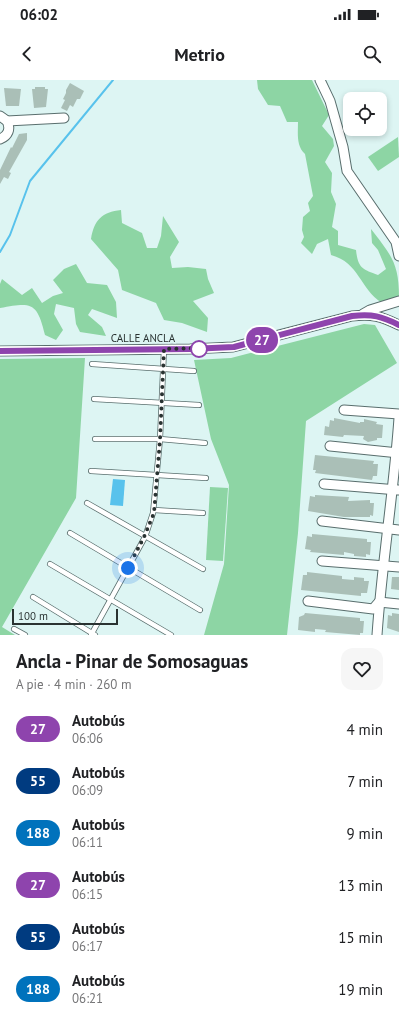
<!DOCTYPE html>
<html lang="es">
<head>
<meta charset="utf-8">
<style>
  body { margin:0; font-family:"PT Sans",sans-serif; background:#f6f6f6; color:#202124; height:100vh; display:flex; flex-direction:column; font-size:15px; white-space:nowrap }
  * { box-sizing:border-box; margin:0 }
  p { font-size:13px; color:#757577 }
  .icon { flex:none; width:22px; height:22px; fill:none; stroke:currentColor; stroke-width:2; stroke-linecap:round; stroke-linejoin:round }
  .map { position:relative; height:555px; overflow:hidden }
  .details { display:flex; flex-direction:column; background:#fff; flex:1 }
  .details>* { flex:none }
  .badge { padding:0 8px; border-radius:13px; font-size:14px; line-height:26px }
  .buttons { position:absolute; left:343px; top:12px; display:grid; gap:8px }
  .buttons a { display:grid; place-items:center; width:44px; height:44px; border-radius:8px; background:#fff; box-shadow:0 2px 6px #0003; font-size:20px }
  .scale { position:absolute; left:12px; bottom:10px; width:106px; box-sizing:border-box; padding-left:4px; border:2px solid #293231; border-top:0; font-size:11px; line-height:14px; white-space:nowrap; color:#293231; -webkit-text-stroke:3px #ddf5f3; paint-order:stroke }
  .you { position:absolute; width:20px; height:20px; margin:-10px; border:3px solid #fff; border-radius:50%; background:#1a73e8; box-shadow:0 0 0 6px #1a73e833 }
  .map>.badge { position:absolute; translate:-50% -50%; box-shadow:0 0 0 2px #fff }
  .round { display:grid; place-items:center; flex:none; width:42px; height:42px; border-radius:12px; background:#f6f6f6 }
  .summary { display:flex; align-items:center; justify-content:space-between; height:68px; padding:0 16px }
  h1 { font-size:19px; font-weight:700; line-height:30px }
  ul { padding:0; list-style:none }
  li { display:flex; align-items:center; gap:12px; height:52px; padding:0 16px }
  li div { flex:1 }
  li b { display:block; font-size:15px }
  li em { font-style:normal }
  li .badge { min-width:44px; font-weight:700; text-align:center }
  .status { display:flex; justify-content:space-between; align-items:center; height:28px; padding:0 20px; background:#fff; direction:ltr }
  .status svg { height:11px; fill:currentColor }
  header { display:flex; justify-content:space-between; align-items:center; height:52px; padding:0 16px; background:#fff; font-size:18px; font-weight:700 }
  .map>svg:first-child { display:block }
  .green { fill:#8dd5a4 }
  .water { fill:#58c2ec }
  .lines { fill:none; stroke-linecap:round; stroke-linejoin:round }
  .stream { stroke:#58c2ec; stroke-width:2 }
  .building { fill:#aabfb7 }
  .lane-casing { stroke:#596e6d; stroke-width:6 }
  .street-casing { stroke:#596e6d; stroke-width:11 }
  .lane { stroke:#fff; stroke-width:4.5 }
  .street { stroke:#fff; stroke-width:9 }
  .line-casing { stroke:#fff; stroke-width:9 }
  .line { stroke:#8e44ad; stroke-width:6 }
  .walk { stroke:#293231; stroke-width:4; stroke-dasharray:0 7.2 }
  .stop-dot { fill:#fff; stroke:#8e44ad; stroke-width:2 }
  .labels { text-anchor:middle; stroke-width:3; stroke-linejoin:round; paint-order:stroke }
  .street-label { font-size:11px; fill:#293231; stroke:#ddf5f3 }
</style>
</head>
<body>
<div class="status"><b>06:02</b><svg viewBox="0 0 49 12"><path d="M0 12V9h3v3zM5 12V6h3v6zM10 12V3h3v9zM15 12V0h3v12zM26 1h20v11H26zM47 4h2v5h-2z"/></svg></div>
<header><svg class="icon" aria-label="back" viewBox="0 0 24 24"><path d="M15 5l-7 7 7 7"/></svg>Metrio<svg class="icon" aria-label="search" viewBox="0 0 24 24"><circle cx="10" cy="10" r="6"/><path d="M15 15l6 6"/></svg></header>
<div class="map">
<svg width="399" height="555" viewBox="0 0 399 555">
  <rect width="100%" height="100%" fill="#ddf5f3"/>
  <g class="green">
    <path d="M 257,0 L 312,0 L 329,35 L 322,46 L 333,59 L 334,66 L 325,82 L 332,93 L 331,112 L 336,124 L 332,147 L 338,151 L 338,165 L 356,170 C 358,188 362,189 378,195 L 386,189 L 378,170 L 372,163 L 371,149 C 391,175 399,183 399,217 L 382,223 C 359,208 360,183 331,175 L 328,159 L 317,164 L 312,174 L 301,163 L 304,157 L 302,150 L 303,137 L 310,131 L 308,123 L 313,116 L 305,74 C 296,66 298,53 298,42 L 287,42 L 280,26 L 268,25 L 258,9 Z"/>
    <polygon points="398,57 399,77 378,91 368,77"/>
    <path d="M 121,130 L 122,143 L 142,153 L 147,168 L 157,168 L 161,156 L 163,136 L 179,162 L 170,177 L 172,188 L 188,187 L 206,189 L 208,199 L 214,213 L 193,221 L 208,238 L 207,252 L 182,243 L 164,240 L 156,223 L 122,210 L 118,190 L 91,159 C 94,140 102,132 121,130 Z"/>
    <path d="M 76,184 L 87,203 L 107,205 L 116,222 L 117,238 L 92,229 L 88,235 L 102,247 L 106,256 L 80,252 L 76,244 L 74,228 L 56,224 L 54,234 L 63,250 L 56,260 L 45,255 C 37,222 32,222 0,228 L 0,204 L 2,199 L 22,215 L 32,208 L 42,223 L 53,216 L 63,213 L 53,200 L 64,189 Z"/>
    <polygon points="364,244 375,245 397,283 306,341 298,453 287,555 204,555 224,484 229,405 211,359 194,280 231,278"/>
    <polygon points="85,278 76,418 2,547 15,555 0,555 0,279"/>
    <polygon points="210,407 228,408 223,481 206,480"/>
  </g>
  <polygon class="water" points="113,399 125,400 123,426 110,425"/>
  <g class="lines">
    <polyline class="stream" points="0,172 10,155 30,101 113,0"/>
  </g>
  <g class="building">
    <polygon points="70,3 84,11 80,19 77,19 73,27 70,25 67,31 61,28 65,20 63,19 66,13 66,10"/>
    <polygon points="35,7 45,7 45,9 48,9 46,27 34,28 32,9 35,9"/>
    <polygon points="4,8 21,9 19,26 6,26"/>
    <polygon points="27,53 27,60 9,92 11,93 8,99 4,97 0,104 0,90 11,67 12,68 19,54"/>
    <polygon points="334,338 360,343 360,342 364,342 364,339 377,342 376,344 383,345 382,358 377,358 377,360 368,362 363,359 364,356 344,355 343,357 324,355 325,346 329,347 330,340 334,341"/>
    <polygon points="315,375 374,381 373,384 378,384 377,396 373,396 372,400 315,393 316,390 313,390"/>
    <polygon points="315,415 349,417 348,421 370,420 370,423 374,423 373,436 370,435 370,437 344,437 308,431 310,416 315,417"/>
    <polygon points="312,454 367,459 367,462 371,462 370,475 366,474 366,477 354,476 354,474 344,472 344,475 310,472 311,470 305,469 307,456 312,457"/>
    <polygon points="307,492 342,496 342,499 354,500 354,497 364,498 364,501 369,501 367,513 361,513 361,516 301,510 303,495 307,495"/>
    <polygon points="392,497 399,497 399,510 391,509"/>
    <polygon points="305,533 360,538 360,541 364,541 363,553 360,553 360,555 325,552 326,550 315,549 315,552 298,550 299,537 304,535"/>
    <polygon points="392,533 399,534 399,552 387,548 388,535 392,536"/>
  </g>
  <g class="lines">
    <defs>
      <g id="lane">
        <polyline points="92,284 194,291"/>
        <polyline points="94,319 199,325"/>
        <polyline points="95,359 160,359 205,363"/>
        <polyline points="91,391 206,398"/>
        <polyline points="87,423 203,489"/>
        <polyline points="154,430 203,433"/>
        <polyline points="70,453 200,530"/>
        <polyline points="50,484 171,555"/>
        <polyline points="33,517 95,555"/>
        <polyline points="14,549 25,555"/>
        <polyline points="91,555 145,457 153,433 160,359 164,269"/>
      </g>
      <g id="street">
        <polyline points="320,0 330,21 343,67 347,91 396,162 399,176"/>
        <path d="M 0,36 L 7,41 C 11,49 8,56 0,59"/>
        <polyline points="7,41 64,38"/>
        <polyline points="363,234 370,230 399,221"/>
        <path d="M 0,271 L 190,269 L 233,267 L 352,236 C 373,234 380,236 399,245"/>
        <polyline points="344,330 399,334"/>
        <polyline points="330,366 399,373"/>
        <polyline points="324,404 398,410"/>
        <polyline points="322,441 399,450"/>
        <polyline points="322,481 399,487"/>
        <polyline points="308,521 373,529 379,522 399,524"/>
        <path d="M 377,555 C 382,482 394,410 399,338"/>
      </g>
    </defs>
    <use href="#lane" class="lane-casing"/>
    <use href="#street" class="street-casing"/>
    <use href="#lane" class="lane"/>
    <use href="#street" class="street"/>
  </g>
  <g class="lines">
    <defs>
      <path id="line" d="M 0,271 L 190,269 L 234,267 L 352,236 C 373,234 381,236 399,245"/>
    </defs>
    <use href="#line" class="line-casing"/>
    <use href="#line" class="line"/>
    <polyline class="walk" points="128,488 144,457 154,433 160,360 164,269 204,268 199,269"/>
  </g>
  <circle class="stop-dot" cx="199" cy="269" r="8"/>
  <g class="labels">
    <g class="street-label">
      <text x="143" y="262">CALLE ANCLA</text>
    </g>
  </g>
</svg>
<div class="buttons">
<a><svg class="icon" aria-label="locate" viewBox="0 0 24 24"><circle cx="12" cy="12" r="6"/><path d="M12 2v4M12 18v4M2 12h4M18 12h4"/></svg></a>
</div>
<div class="scale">100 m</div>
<div class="you" style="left:128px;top:488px"></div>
<b class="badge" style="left:262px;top:260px;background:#8e44ad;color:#fff">27</b>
</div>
<section class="details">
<div class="summary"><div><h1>Ancla - Pinar de Somosaguas</h1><p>A pie · 4 min · 260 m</p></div><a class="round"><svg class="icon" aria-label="heart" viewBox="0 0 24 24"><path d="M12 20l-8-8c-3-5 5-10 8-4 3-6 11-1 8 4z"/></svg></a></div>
<ul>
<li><span class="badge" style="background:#8e44ad;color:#fff">27</span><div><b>Autobús</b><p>06:06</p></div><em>4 min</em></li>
<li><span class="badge" style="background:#003b80;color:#fff">55</span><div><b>Autobús</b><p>06:09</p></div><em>7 min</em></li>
<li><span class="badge" style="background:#0072bc;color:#fff">188</span><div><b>Autobús</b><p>06:11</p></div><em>9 min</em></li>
<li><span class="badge" style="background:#8e44ad;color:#fff">27</span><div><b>Autobús</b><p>06:15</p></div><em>13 min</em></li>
<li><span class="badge" style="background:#003b80;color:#fff">55</span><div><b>Autobús</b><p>06:17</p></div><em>15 min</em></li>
<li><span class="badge" style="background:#0072bc;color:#fff">188</span><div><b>Autobús</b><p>06:21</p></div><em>19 min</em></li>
</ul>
</section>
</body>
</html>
